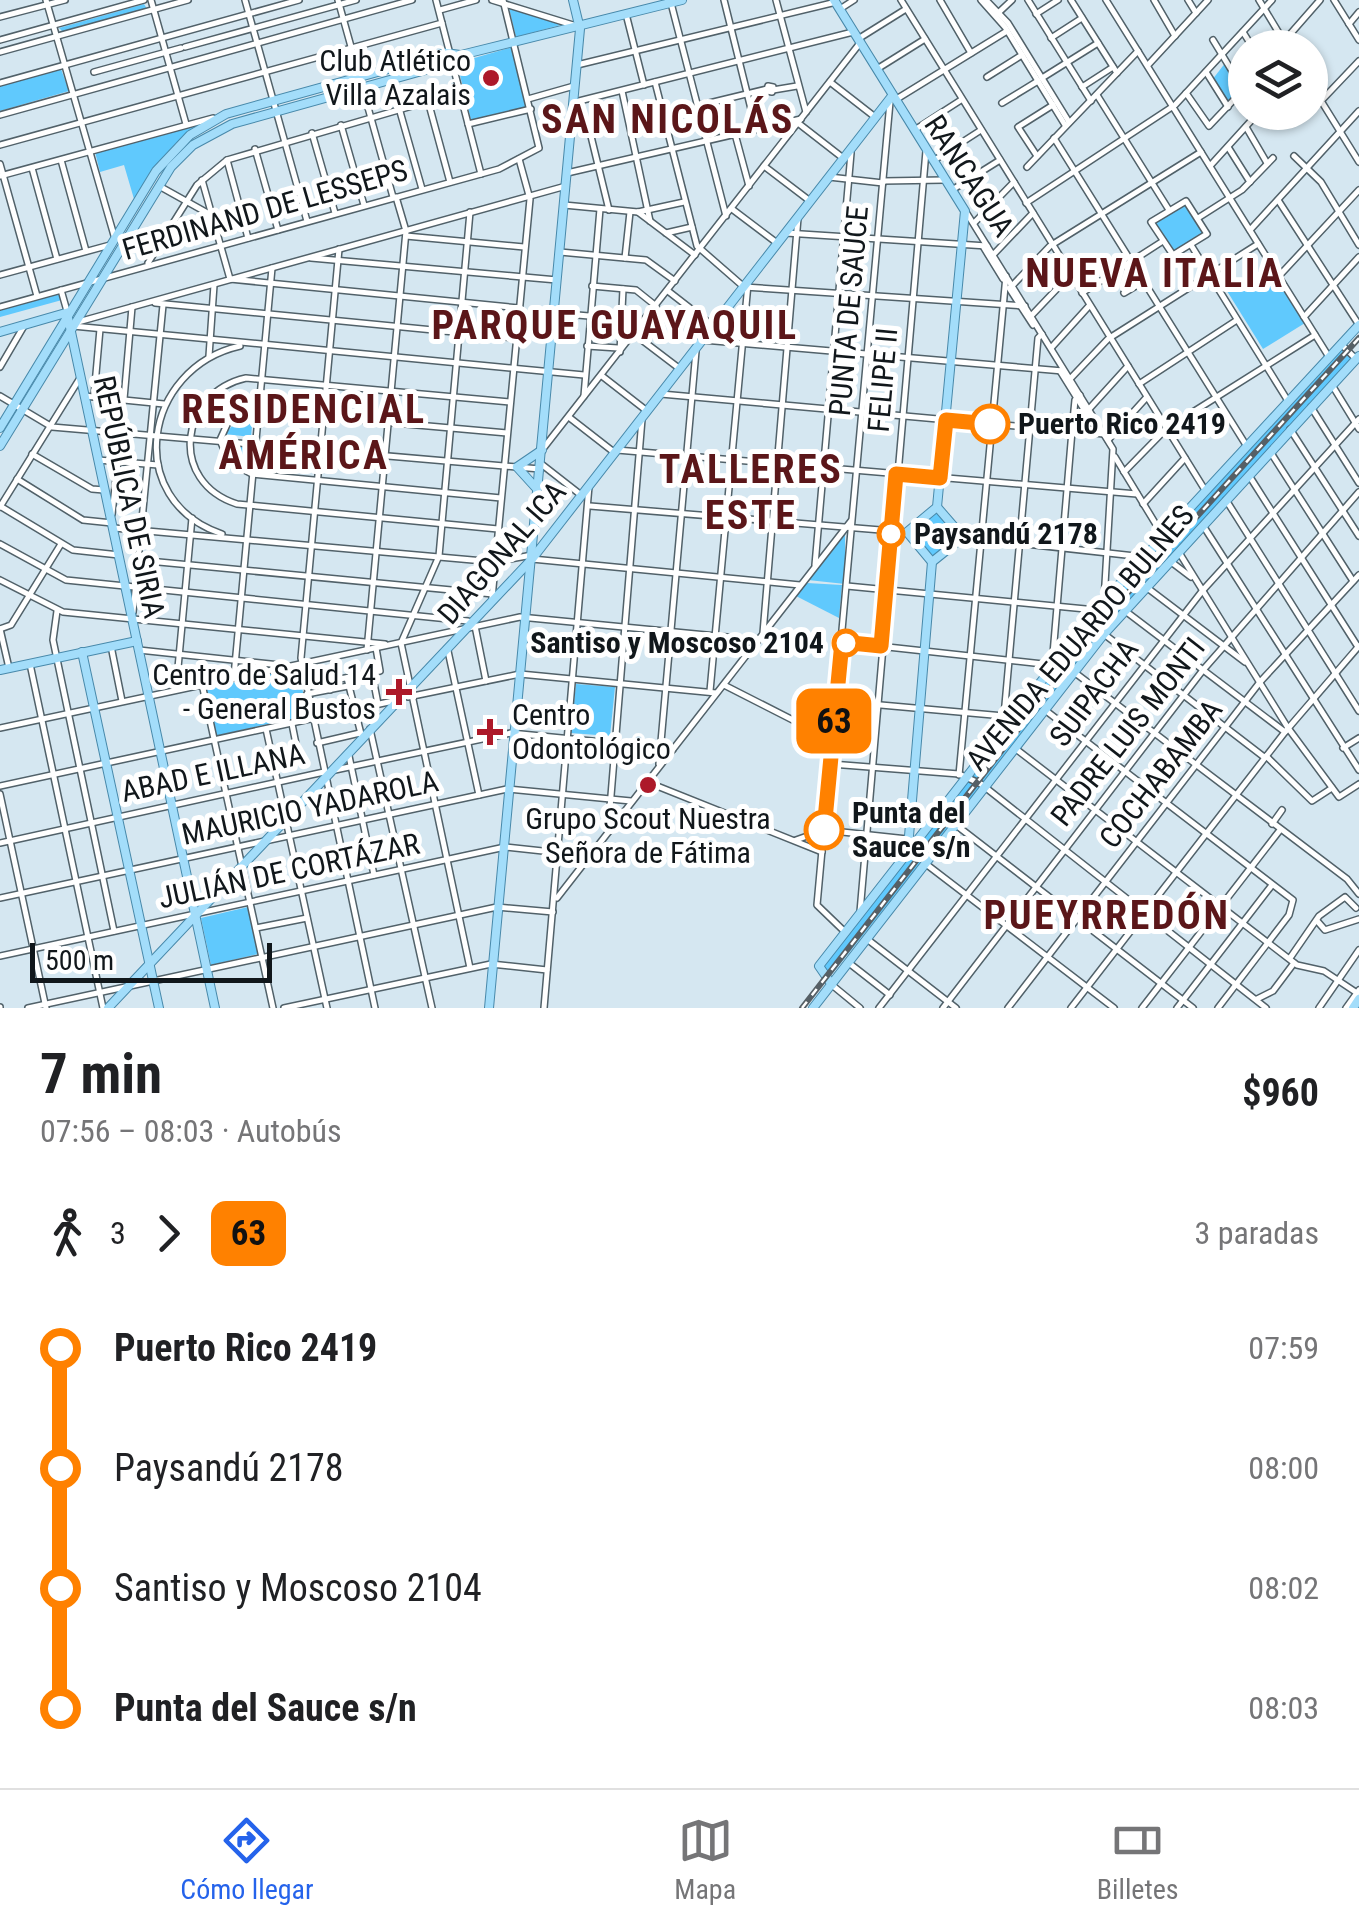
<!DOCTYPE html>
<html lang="es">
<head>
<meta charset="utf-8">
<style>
  body { margin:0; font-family:"Roboto Condensed",sans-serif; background:#f6f6f6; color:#202124; height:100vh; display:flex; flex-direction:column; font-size:38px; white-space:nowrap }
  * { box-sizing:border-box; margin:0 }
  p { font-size:32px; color:#757577 }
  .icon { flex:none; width:55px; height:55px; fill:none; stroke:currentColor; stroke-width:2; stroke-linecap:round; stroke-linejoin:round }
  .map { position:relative; height:1008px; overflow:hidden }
  .panel { display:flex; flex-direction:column; background:#fff; flex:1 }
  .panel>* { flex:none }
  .badge { padding:0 20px; border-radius:15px; font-size:35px; line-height:65px }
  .tools { position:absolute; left:1228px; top:30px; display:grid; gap:20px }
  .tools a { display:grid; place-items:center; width:100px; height:100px; border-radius:50%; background:#fff; box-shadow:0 2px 8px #0004; font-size:50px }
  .scale { position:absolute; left:30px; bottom:25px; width:242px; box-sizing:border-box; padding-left:10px; border:5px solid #11171b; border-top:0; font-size:28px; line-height:35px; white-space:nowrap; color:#11171b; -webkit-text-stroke:8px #fff; paint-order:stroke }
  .map>.badge { position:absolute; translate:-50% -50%; box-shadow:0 0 0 5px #fff }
  .legs { display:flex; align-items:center; gap:15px; height:110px; padding:0 40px; font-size:32px }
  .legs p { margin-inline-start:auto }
  .head { display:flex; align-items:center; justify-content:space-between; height:170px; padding:0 40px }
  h1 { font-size:55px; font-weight:700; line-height:75px }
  ul { padding:0 40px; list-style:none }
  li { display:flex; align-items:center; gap:35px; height:120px; font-size:38px }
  li i { display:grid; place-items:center; width:15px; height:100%; margin:0 12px; background:currentColor }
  li i::after { content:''; width:25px; height:25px; margin:-12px; border:8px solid; border-radius:50%; background:#fff }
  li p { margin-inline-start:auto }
  li:first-child i { background:linear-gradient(#0000 50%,currentColor 0) }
  li:last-child i { background:linear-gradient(currentColor 50%,#0000 0) }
  .tabs { display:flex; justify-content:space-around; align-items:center; height:140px; border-top:2px solid #e0e0e0; background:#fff; font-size:28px; color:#757577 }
  .tabs a { display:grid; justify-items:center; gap:5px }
  .tabs .current { color:#2563eb }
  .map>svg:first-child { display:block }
  .green { fill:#60c9fd }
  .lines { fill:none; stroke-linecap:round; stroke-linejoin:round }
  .minor-casing { stroke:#516169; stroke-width:8 }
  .major-casing { stroke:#4889aa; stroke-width:10 }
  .minor { stroke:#fff; stroke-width:5 }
  .major { stroke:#a3ddfa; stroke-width:8 }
  .rail-casing { stroke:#566066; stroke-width:6 }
  .rail { stroke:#fff; stroke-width:2.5; stroke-dasharray:8; stroke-linecap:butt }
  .line-1-casing { stroke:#fff; stroke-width:22 }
  .line-1 { stroke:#ff8100; stroke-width:15 }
  .poi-dot { fill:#ad1929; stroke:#fff; stroke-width:4 }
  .stop-1-dot { fill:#fff; stroke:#ff8100; stroke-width:5 }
  .labels { text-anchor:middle; stroke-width:10; stroke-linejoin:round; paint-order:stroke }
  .poi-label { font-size:30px; fill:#11171b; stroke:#fff; text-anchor:end }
  .street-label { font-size:30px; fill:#11171b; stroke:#fff }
  .stop-label { font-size:30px; font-weight:bold; fill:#11171b; stroke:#fff; text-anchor:start }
  .district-label { font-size:40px; font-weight:bold; letter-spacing:2.5px; fill:#5b1619; stroke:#fff }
</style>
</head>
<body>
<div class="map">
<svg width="1359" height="1008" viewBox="0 0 1359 1008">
  <rect width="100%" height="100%" fill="#d5e7f1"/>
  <g class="green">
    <polygon points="144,4 147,9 63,32 59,28"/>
    <polygon points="509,8 564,24 516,37"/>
    <polygon points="513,47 526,109 471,120 457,63"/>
    <polygon points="1226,62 1242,87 1227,104 1212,80"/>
    <polygon points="61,69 69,91 0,111 0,86"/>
    <polygon points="209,120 175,144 134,199 124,165 100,172 95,152"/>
    <polygon points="1184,203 1203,233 1173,252 1154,223"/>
    <polygon points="1269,265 1305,323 1263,349 1227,291"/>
    <polygon points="59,291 62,300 0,317 0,308"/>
    <polygon points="1343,348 1353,357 1145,584 1134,575"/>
    <polygon points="253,414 251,437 225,434 240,417"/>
    <polygon points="224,445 250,447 247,470 235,465"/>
    <polygon points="937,511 958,537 933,558 912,532"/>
    <polygon points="845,534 845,584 808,580"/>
    <polygon points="1130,577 1139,590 829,978 822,968"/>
    <polygon points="807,583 842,585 839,618 796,596"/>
    <polygon points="297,665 308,715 215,736 204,686"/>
    <polygon points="576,684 615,687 610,736 571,733"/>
    <polygon points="248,907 258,954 211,965 201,918"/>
  </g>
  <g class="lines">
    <defs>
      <g id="minor">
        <polyline points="46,0 115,239"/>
        <polyline points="151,0 186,124"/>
        <polyline points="245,0 307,221"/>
        <polyline points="338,0 393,197"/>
        <polyline points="436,0 481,174"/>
        <polyline points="492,0 573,25"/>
        <polyline points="724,0 756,129"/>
        <polyline points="776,0 806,112"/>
        <polyline points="901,0 1205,490"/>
        <polyline points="940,0 971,53"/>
        <polyline points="981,0 1005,27 1065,125"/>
        <polyline points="986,0 1008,23 1069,122"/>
        <polyline points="1028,0 1091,101"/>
        <polyline points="1071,0 1117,73"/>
        <polyline points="1106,0 1329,357"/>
        <polyline points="1154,0 1175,36"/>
        <polyline points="1188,0 1196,13"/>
        <polyline points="1259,0 1288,48"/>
        <polyline points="1334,0 1359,40"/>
        <polyline points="671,3 726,216"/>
        <polyline points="840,9 854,0"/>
        <polyline points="440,10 476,0"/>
        <polyline points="626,14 644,85"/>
        <polyline points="1036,14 1058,0"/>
        <polyline points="996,15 1012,0"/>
        <polyline points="0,17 65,0"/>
        <polyline points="1349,24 1359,12"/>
        <polyline points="1243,32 1253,48"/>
        <polyline points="1051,38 1082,18"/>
        <polyline points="858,39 906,9"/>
        <polyline points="0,40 144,0"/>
        <polyline points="1213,40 1243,89"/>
        <polyline points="185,47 356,0"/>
        <polyline points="1278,48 1320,0"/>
        <polyline points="0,52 188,0"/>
        <polyline points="577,65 836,2"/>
        <polyline points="1148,65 1208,0"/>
        <polyline points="877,69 925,39"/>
        <polyline points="94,72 181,48"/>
        <polyline points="1206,72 1228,107"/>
        <polyline points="987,77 1022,55"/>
        <polyline points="1042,78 1098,43"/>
        <polyline points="655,82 697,246 744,287 1025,306"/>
        <polyline points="830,82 875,117"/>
        <polyline points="0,83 299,0"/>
        <polyline points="1310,83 1359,162"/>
        <polygon points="768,86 773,87 772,92 767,91"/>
        <polyline points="1082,87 1113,67"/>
        <polyline points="773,90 797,86"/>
        <polyline points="622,91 650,221"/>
        <polyline points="1186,93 1209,126 1245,88"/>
        <polyline points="1097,95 1169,210"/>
        <polyline points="528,99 574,86"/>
        <polyline points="895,100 1007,31"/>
        <polyline points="428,101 450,182"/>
        <polyline points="579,101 853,32"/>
        <polyline points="1321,101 1359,61"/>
        <polyline points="1002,103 1038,81"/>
        <polyline points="697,106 767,89"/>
        <polyline points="399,108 422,189"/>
        <polyline points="0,115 412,0"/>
        <polyline points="798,123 843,158"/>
        <polyline points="468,124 531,109"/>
        <polyline points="588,124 609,210"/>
        <polyline points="341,125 364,205"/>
        <polyline points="1246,127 1267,163"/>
        <polyline points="916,129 961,100"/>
        <polyline points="312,133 335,213"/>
        <polyline points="735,134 749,186"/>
        <polyline points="1054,138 1246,445"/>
        <polyline points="0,145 442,23"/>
        <polyline points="1228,147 1250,182"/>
        <polyline points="255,149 278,230"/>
        <polyline points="1037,156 1018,127 1053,105"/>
        <polyline points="1294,156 1321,182 1359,245"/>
        <polyline points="61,160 86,251"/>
        <polyline points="227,160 248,238"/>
        <polyline points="933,161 981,130"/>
        <polyline points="0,164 37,296"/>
        <polyline points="764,166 810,201"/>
        <polyline points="1210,166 1259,112"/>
        <polyline points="1027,167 1138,51"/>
        <polyline points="32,168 57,259"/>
        <polyline points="567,173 801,119"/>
        <polyline points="0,176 213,118"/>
        <polyline points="829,177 883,183"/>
        <polyline points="202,180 230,279 519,308"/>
        <polyline points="883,181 944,180"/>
        <polyline points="159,186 211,215"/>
        <polyline points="952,190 1000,160"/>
        <polyline points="1278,200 1359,325"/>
        <polygon points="1186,201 1207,234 1173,255 1151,222"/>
        <polyline points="1026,203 1175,105 1272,0"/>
        <polyline points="564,205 638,212 684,202"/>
        <polyline points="732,209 777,243"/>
        <polyline points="470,212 439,556 401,643 470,968"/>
        <polyline points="638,212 695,255"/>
        <polyline points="966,212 1113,449 1104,601"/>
        <polyline points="1198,218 1242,190 1273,158"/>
        <polyline points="974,223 1014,182"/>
        <polyline points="1250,230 1359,111"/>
        <polyline points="666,233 692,227"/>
        <polyline points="786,233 987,246"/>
        <polyline points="406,236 524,247"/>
        <polyline points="1191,245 1288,401"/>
        <polyline points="984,248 1003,279"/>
        <polyline points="339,249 301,658 375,1008"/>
        <polyline points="560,252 646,260 675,281"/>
        <polyline points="992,256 1033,213"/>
        <polyline points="311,258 557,280"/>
        <polyline points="625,258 630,212"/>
        <polyline points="148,263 197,185 227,160 460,92"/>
        <polyline points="0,275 110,245"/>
        <polyline points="1279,276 1359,190"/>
        <polyline points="592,286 636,290 656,306"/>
        <polyline points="1009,288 1033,325"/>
        <polyline points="1010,288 1050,246 1201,152"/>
        <polyline points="61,290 67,311"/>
        <polyline points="668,291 713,326"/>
        <polyline points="1082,293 1163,241"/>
        <polyline points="1124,293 1144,281"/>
        <polyline points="155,303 516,338"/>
        <polyline points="0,307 499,169 539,148 503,0"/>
        <polyline points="554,313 589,316"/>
        <polyline points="1031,316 1071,274"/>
        <polyline points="1304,317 1359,257"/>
        <polyline points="78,322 566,186"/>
        <polyline points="73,326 584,375"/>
        <polyline points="634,334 680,369"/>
        <polyline points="703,340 1063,371"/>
        <polyline points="1341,344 1356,359"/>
        <polyline points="587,346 618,348"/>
        <polyline points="1051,348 1089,306"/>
        <polyline points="620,352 623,289"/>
        <polyline points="209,356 214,285"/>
        <polyline points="0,367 24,326"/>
        <polyline points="1060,371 1098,432"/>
        <polyline points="602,376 647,411"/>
        <polyline points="1070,379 1108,339 1258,244"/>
        <polyline points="1139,384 1237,320"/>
        <polyline points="1332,385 1359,429"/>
        <polyline points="661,394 1104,434"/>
        <polyline points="0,396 52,427 540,469"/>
        <polyline points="84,396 164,404"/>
        <polyline points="94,396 100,329"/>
        <polyline points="584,396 600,209"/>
        <polyline points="124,399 132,307"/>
        <polyline points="1311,407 1359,483"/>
        <polyline points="1090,408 1128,366"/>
        <polyline points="570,418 615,453"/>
        <polyline points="1290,429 1359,536"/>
        <polyline points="1108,440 1146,398"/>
        <polyline points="542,450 860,43"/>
        <polyline points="617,450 1137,494"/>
        <polyline points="1271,453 1353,581"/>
        <polyline points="32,454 92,489 104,490"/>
        <polyline points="1115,457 1163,536"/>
        <polyline points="98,460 158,465"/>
        <polyline points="540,463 581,495"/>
        <polyline points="1124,472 1166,429 1315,335"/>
        <polyline points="1250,477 1358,647"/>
        <polyline points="17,479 83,520 112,523"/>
        <polyline points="501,498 252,474 229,462 220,440 230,418 248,410 507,433"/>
        <polyline points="1226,500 1359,711"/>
        <polyline points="1143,504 1185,458"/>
        <polyline points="0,506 73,550 119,555"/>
        <polyline points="590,506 905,532"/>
        <polyline points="0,507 80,378"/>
        <polyline points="112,514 118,461"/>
        <polyline points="1204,527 1359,770"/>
        <polyline points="114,528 495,562 532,555"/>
        <path d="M 498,529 L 237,504 C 168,482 179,393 246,378 L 510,402"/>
        <path d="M 222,534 C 122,500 143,368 240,346"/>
        <polyline points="963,537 1144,557"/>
        <polyline points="0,544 66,580 468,621 475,626 486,681"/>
        <polyline points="1180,554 1288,728 1339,797 1359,784"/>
        <polyline points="532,559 800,585"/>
        <polyline points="138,560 493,594"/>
        <polyline points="1170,561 1191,577"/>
        <polyline points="815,565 851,153"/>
        <polyline points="1129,574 1245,662"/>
        <polyline points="0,580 63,612 385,644"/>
        <polyline points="847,586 1096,610"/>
        <polyline points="492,598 530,199 519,159"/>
        <polyline points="1124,610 1285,732"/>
        <polyline points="57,611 53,640 114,931"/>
        <polyline points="133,612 163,305"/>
        <polyline points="0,629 11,625 61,544"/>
        <polyline points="0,629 9,668"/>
        <polyline points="763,633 798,218"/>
        <polyline points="1104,634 1264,757"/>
        <polyline points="842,642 1052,665"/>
        <polyline points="111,646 122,701"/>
        <polyline points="139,650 280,665"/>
        <polyline points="367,650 406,231 396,197"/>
        <polyline points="448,651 479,795"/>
        <polyline points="1056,660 1053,654 1072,431 1075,400 1080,395"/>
        <polyline points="30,664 103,1008"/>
        <polyline points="1074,672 1347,879 1359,894"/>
        <polyline points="372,673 378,704"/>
        <polyline points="234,676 272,268"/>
        <polyline points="347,678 362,738"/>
        <polyline points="202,684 273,1008"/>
        <polyline points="724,685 832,740"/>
        <polyline points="176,689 192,518"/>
        <polyline points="330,690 330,681 380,671 376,648"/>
        <polyline points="710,691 748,284"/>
        <polyline points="307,694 348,686"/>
        <polyline points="408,697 520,674 716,693"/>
        <polyline points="836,701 1004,716"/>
        <polyline points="1045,710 1293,900 1289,915 1218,1008"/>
        <polyline points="292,724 297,749"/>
        <polyline points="1003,727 1038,338 1042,334"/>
        <polyline points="0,728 520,617 758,640"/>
        <polyline points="266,729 327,1008"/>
        <polyline points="370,729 432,1008"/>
        <polyline points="317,743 360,733"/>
        <polyline points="1343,748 1359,738"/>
        <polyline points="1016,749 1297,965 1324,971 1357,993"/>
        <polyline points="349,756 374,875"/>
        <polyline points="1266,756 1312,801 1332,788"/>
        <polyline points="659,764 696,351"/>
        <polyline points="831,764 959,774 981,784 1266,1008"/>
        <polyline points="335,770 511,733 673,749"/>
        <polyline points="959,775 1006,276"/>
        <polyline points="647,782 822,852"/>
        <polyline points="0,786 398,700"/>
        <polyline points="0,794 46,1008"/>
        <polyline points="1272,824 1282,810"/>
        <polyline points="956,825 1193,1008"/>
        <polyline points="608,832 642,419"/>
        <polyline points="796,840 824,830 907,839"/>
        <polyline points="0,843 324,772"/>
        <polyline points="926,864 1114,1008"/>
        <polyline points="0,898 507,789 631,801"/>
        <polyline points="557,898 851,521"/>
        <polyline points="860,912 926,151"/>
        <polyline points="1318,922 1325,930 1359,919"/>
        <polyline points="256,928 307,918"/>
        <polyline points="845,932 817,905 890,102"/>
        <polyline points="867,939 956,1008"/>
        <polyline points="0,956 505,847 589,856"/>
        <polyline points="1290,958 1319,916 1345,897 1356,908"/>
        <polyline points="849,963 890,995"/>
        <polyline points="832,985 860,1008"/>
        <polyline points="1257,999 1273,991 1294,963"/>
        <polyline points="0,1007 0,1008"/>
        <polyline points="28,1008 497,907 553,912"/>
        <polyline points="284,1008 491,964 547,970"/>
        <polyline points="544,1008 589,486"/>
        <polyline points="879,1008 1203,590 1359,419"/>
        <polyline points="943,1008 1203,670 1359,492"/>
        <polyline points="1008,1008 1260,682 1359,575"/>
        <polyline points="1071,1008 1285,732 1359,646"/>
        <polyline points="1142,1008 1280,830"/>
        <polyline points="1177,1008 1272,885"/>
        <polyline points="1319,1008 1359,950"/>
        <polyline points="1346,1008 1359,990"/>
      </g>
      <g id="major">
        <polyline points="834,0 965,211 937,507 907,532 932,562"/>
        <polyline points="67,313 215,1008"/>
        <polyline points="0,332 69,312"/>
        <polyline points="0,428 156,171 190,135 226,114 446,53 460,55"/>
        <polyline points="0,446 171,167 193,145 232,124 447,64 461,55 682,0"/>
        <polyline points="537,489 517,467 542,450"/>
        <polyline points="82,652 159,1008"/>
        <polyline points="0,670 137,641"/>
        <polyline points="908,848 932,562 963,537 937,507"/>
        <polyline points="832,985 819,966 1104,601 1359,325"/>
        <polyline points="108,1008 532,559 892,96"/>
        <polyline points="489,1008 580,29 573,0"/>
        <polyline points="813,1008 1104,634 1359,356"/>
        <polyline points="1353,1008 1359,999"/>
      </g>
    </defs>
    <use href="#minor" class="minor-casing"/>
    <use href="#major" class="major-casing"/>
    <use href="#minor" class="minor"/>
    <use href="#major" class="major"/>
    <defs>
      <polyline id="rail" points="802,1008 1103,620 1359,338"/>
    </defs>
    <use href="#rail" class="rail-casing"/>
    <use href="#rail" class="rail"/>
  </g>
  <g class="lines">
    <defs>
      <polyline id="line-1" points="824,830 842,642 881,646 896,474 940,478 946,420 990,424"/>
    </defs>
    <use href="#line-1" class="line-1-casing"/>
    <use href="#line-1" class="line-1"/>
  </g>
  <g class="poi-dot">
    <circle cx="491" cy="78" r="10"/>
    <path d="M394 677h10v10h10v10h-10v10h-10v-10h-10v-10h10z"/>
    <path d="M485 717h10v10h10v10h-10v10h-10v-10h-10v-10h10z"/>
    <circle cx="648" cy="785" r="10"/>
  </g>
  <g class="stop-1-dot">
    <circle cx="990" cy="424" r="18"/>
    <circle cx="891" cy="534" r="12"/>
    <circle cx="846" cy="643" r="12"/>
    <circle cx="824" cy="830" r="18"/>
  </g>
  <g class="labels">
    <g class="poi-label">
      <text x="471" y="71">Club Atlético<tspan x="471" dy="34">Villa Azalais</tspan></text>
      <text x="376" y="685">Centro de Salud 14<tspan x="376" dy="34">- General Bustos</tspan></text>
      <text x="512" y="725" text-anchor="start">Centro<tspan x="512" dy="34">Odontológico</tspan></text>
      <text x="648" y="829" text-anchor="middle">Grupo Scout Nuestra<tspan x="648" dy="34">Señora de Fátima</tspan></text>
    </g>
    <g class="street-label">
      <text transform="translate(969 176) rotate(57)" y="10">RANCAGUA</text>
      <text transform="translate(265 210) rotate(-16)" y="10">FERDINAND DE LESSEPS</text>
      <text transform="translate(849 311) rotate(-85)" y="10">PUNTA DE SAUCE</text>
      <text transform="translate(883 380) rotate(-85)" y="10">FELIPE II</text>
      <text transform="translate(129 497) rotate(78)" y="10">REPÚBLICA DE SIRIA</text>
      <text transform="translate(502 553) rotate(-49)" y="10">DIAGONAL ICA</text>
      <text transform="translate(1080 638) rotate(-50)" y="10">AVENIDA EDUARDO BULNES</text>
      <text transform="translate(1094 693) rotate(-53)" y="10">SUIPACHA</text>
      <text transform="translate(1128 732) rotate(-52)" y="10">PADRE LUIS MONTI</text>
      <text transform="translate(213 773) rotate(-12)" y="10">ABAD E ILLANA</text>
      <text transform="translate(1161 774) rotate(-52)" y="10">COCHABAMBA</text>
      <text transform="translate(310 808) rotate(-12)" y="10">MAURICIO YADAROLA</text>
      <text transform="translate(289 871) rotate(-12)" y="10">JULIÁN DE CORTÁZAR</text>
    </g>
    <g class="stop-label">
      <text x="1018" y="434">Puerto Rico 2419</text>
      <text x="914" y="544">Paysandú 2178</text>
      <text x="824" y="653" text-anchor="end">Santiso y Moscoso 2104</text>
      <text x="852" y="823">Punta del<tspan x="852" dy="34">Sauce s/n</tspan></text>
    </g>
    <g class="district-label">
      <text x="668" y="133">SAN NICOLÁS</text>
      <text x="1155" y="287">NUEVA ITALIA</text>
      <text x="615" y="339">PARQUE GUAYAQUIL</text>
      <text x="304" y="423">RESIDENCIAL<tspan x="304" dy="46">AMÉRICA</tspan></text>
      <text x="751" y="483">TALLERES<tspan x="751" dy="46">ESTE</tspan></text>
      <text x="1107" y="929">PUEYRREDÓN</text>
    </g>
  </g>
</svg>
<div class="tools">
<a><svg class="icon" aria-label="layers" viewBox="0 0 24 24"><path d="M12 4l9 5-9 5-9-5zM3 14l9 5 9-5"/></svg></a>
</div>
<div class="scale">500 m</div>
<b class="badge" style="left:834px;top:721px;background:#ff8100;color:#111">63</b>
</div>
<section class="panel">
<div class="head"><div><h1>7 min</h1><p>07:56 – 08:03 · Autobús</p></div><b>$960</b></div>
<div class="legs"><svg class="icon" aria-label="walk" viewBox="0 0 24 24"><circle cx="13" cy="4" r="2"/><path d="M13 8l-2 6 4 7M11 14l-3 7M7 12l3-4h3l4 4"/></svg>3<svg class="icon" aria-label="forward" viewBox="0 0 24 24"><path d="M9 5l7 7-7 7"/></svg><b class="badge" style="background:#ff8100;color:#111">63</b><p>3 paradas</p></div>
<ul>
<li><i style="color:#ff8100"></i><b>Puerto Rico 2419</b><p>07:59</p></li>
<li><i style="color:#ff8100"></i><span>Paysandú 2178</span><p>08:00</p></li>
<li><i style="color:#ff8100"></i><span>Santiso y Moscoso 2104</span><p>08:02</p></li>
<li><i style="color:#ff8100"></i><b>Punta del Sauce s/n</b><p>08:03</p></li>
</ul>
</section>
<nav class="tabs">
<a class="current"><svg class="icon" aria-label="directions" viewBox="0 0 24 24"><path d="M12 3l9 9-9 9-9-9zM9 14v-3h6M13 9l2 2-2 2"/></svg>Cómo llegar</a>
<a><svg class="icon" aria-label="map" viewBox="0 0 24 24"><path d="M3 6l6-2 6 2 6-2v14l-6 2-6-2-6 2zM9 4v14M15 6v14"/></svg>Mapa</a>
<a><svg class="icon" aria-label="tickets" viewBox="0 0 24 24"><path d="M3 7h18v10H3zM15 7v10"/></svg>Billetes</a>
</nav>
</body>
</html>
